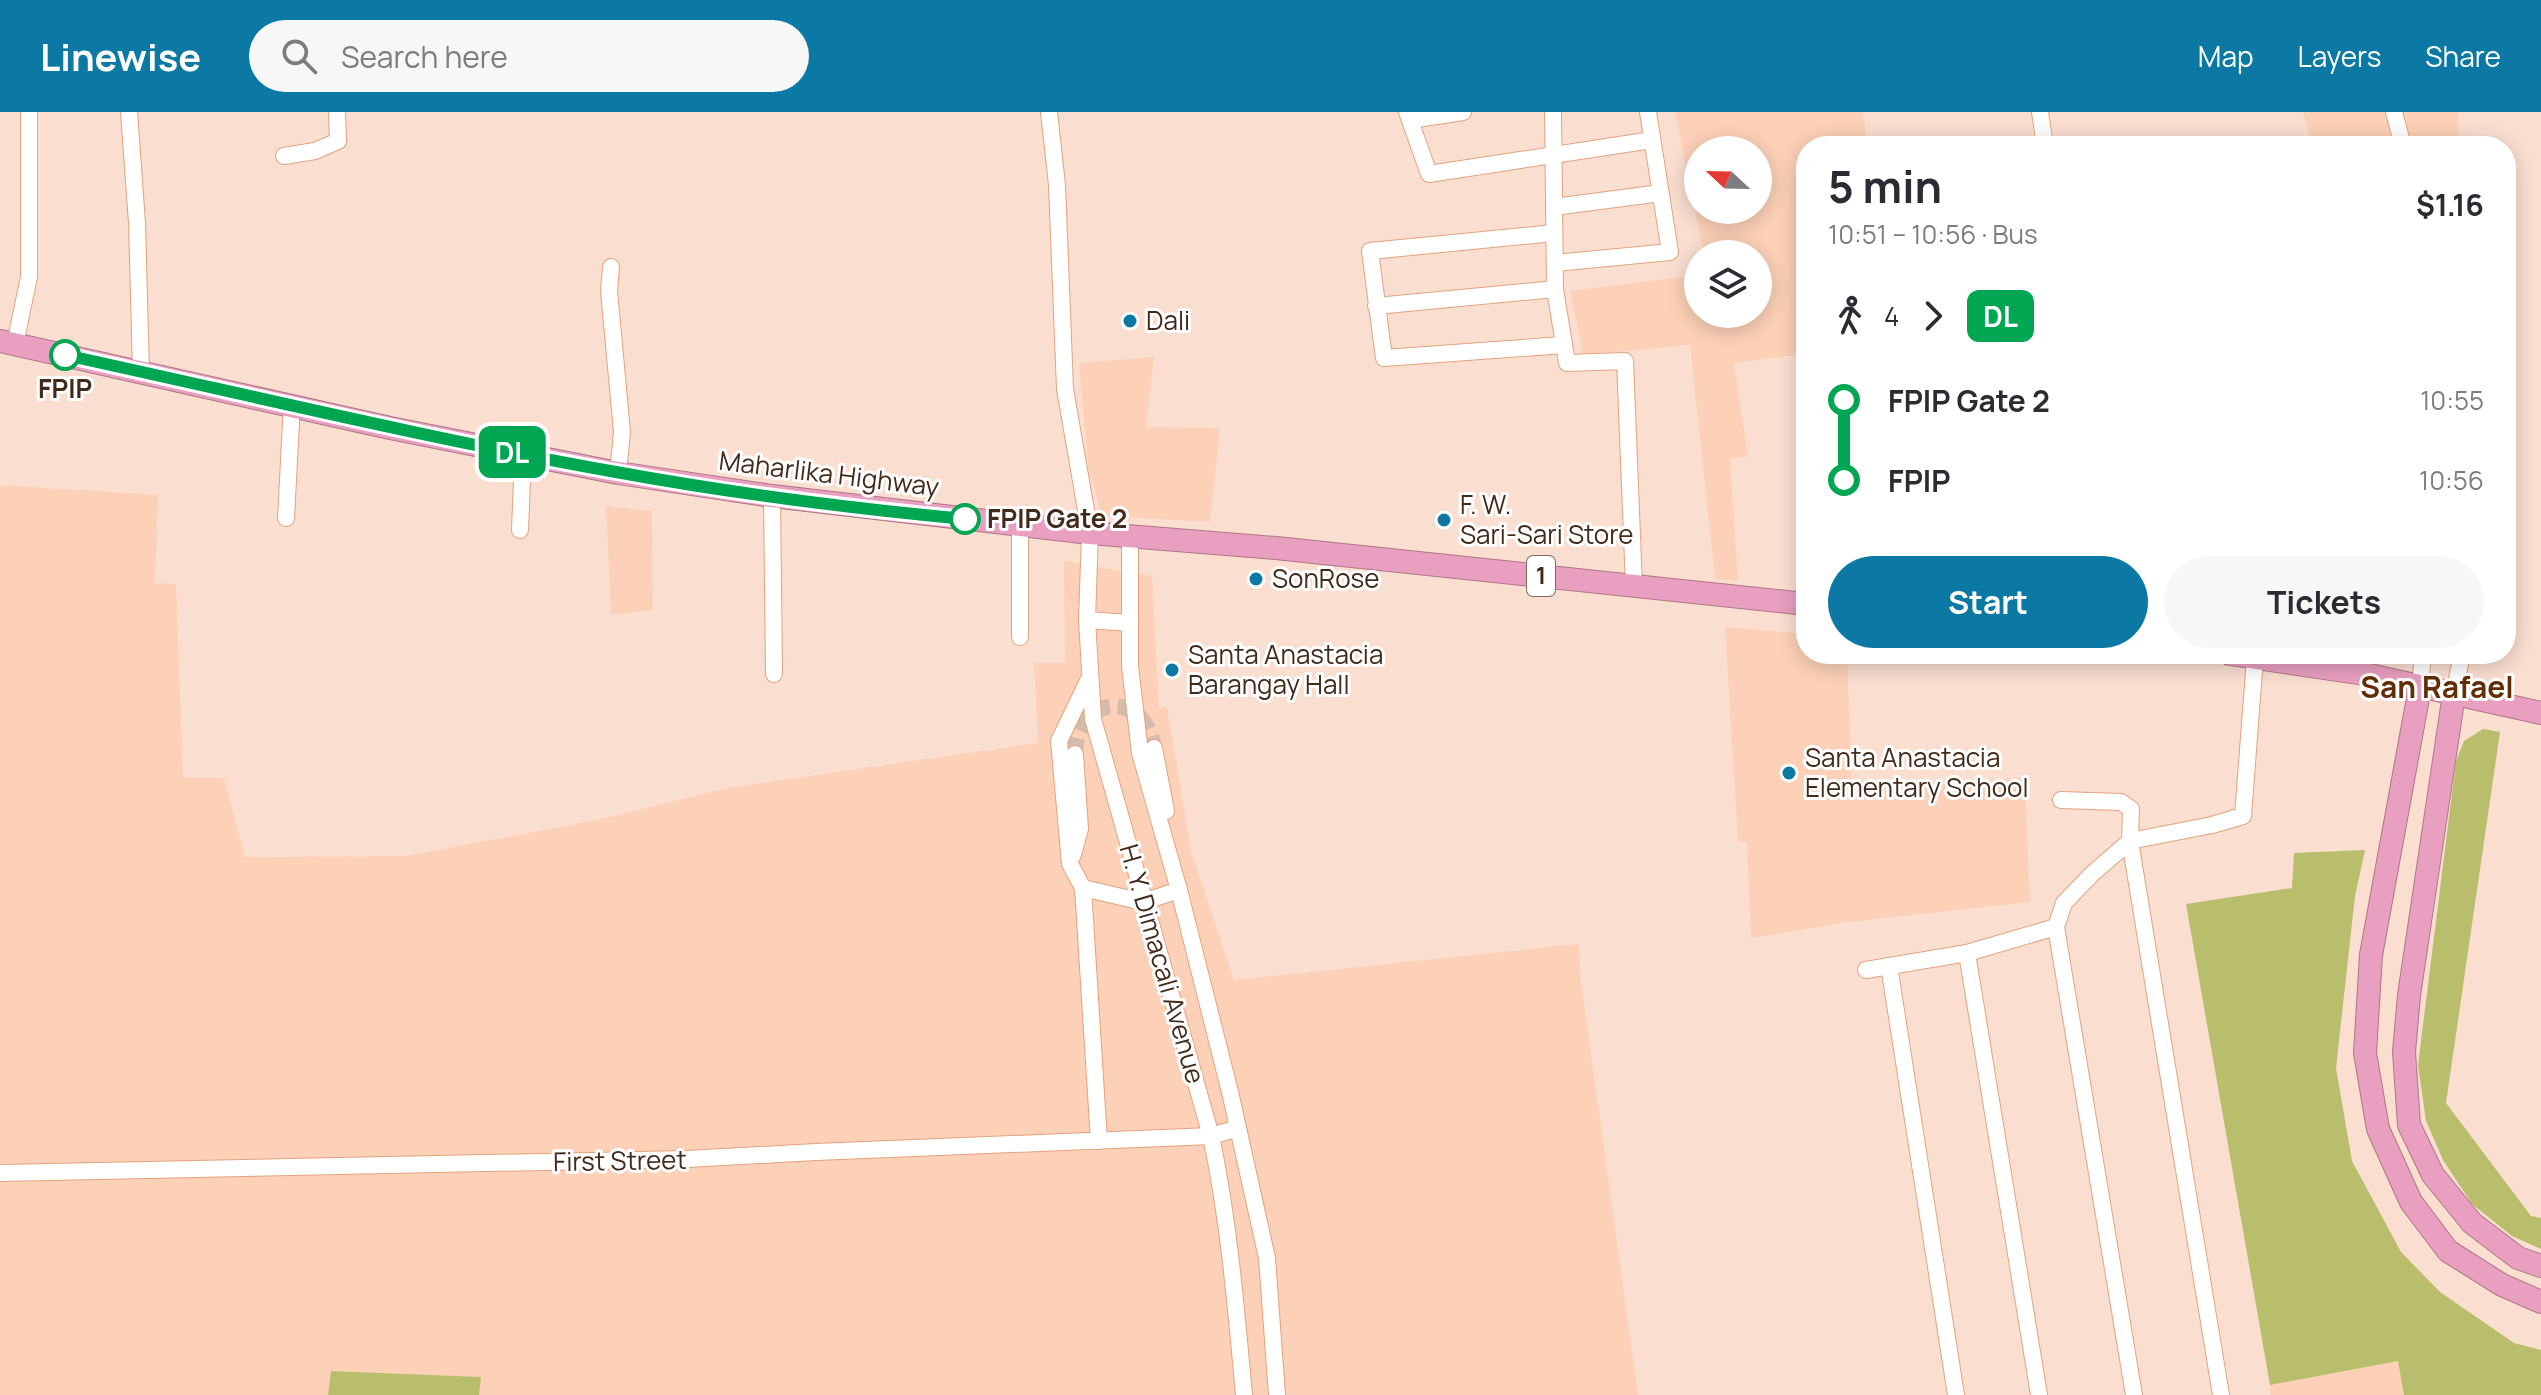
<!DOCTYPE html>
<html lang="en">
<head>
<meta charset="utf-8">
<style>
  body { margin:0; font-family:Manrope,sans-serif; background:#f7f7f7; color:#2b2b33; height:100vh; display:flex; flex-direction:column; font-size:30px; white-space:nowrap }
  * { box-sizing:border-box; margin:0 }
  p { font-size:26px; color:#7c7c81 }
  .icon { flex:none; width:44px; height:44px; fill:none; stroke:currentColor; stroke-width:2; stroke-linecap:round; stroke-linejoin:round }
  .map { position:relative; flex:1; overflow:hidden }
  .side { position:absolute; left:1796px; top:24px; width:720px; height:528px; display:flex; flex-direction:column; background:#fff; border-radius:32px; box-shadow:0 4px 20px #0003 }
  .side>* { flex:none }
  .badge { padding:0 16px; border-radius:12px; font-size:28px; line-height:52px }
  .needle { width:52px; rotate:292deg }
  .buttons { position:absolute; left:1684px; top:24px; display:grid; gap:16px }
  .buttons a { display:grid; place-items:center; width:88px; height:88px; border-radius:50%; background:#fff; box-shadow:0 4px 20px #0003; font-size:40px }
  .map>.badge { position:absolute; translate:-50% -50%; box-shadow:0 0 0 4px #fff }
  .legs { display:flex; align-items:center; gap:12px; height:88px; padding:0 32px; font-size:26px }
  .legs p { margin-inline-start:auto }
  .summary { display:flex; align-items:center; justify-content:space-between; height:136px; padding:0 32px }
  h1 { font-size:44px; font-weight:700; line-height:60px }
  .primary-button { display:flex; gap:16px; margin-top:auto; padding:16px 32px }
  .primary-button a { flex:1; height:92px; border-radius:48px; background:#0b79a3; color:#fff; font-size:32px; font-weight:700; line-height:92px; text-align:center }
  .primary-button a+a { background:#f7f7f7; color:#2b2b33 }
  ul { padding:0 32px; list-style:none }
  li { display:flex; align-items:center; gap:28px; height:80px; font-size:30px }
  li i { display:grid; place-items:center; width:12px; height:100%; margin:0 10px; background:currentColor }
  li i::after { content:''; width:20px; height:20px; margin:-10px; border:6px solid; border-radius:50%; background:#fff }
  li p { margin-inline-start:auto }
  li:first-child i { background:linear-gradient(#0000 50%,currentColor 0) }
  li:last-child i { background:linear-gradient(currentColor 50%,#0000 0) }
  header { display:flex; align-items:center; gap:48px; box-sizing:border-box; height:112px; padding:0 40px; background:#0b79a3; color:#fff }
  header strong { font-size:38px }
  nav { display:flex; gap:44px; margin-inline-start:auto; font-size:28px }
  .search { width:560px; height:72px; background:#f7f7f7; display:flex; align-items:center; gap:20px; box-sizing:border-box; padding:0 28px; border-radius:44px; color:#7c7c81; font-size:30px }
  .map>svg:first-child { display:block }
  .built { fill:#fcd1b7; fill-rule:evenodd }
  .green { fill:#b8be6b }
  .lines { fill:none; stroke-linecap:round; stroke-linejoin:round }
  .minor-tunnel { stroke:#d5bbac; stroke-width:16; stroke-dasharray:16 8; stroke-linecap:butt }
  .minor-casing { stroke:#e2a37e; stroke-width:18 }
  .highway-casing { stroke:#af7686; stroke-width:24 }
  .minor { stroke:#fff; stroke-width:16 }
  .highway { stroke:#e99fbf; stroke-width:22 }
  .line-1-casing { stroke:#fff; stroke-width:18 }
  .line-1 { stroke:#00a651; stroke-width:12 }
  .poi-dot { fill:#0b79a3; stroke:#fff; stroke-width:3 }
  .stop-1-dot { fill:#fff; stroke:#00a651; stroke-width:4 }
  .labels { text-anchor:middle; stroke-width:6; stroke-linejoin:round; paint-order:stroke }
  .shield { fill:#fff; stroke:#7b6b5f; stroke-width:2 }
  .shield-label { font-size:24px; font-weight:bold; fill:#432b1b }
  .poi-label { font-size:26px; fill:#432b1b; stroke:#fff; text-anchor:start }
  .stop-label { font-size:26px; font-weight:bold; fill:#432b1b; stroke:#fff }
  .street-label { font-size:26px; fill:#432b1b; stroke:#fff }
  .quarter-label { font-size:30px; font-weight:bold; fill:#632e05; stroke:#fff }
</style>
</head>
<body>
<header>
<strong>Linewise</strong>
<div class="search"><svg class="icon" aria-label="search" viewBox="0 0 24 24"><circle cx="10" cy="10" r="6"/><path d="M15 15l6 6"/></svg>Search here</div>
<nav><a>Map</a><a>Layers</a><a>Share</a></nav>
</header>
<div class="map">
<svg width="2541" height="1283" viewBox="0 0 2541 1283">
  <rect width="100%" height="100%" fill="#fadfd0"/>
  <g class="built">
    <path d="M 1675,0 L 1863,0 L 1867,34 L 1806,34 L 1806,242 L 1734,251 L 1748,344 L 1730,347 L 1738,469 L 1715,467 L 1690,233 L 1583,243 L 1570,179 L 1698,163 L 1698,202 L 1758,202 L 1758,142 L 1704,142 ZM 1698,38 L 1758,38 L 1758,98 L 1698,98 Z"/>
    <polygon points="2303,0 2458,0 2459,34 2312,34"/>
    <polygon points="1154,245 1146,315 1220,316 1210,410 1102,404 1088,354 1079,251"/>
    <polygon points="0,373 158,383 155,471 176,472 183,666 224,666 245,745 405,744 593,709 732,675 1038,631 1034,551 1065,551 1064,449 1152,464 1159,596 1167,595 1191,739 1234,868 1579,832 1581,869 1638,1283 479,1283 480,1265 332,1259 328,1283 0,1283"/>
    <polygon points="606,394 652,399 653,498 611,503"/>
    <polygon points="1725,515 1806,522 1806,542 1847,542 1852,673 2025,666 2030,790 1841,811 1751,826 1747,730 1738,730"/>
    <polygon points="2399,1248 2404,1283 2270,1283 2270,1273"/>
  </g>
  <g class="green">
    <polygon points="2483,617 2500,620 2446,991 2531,1104 2541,1106 2541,1137 2512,1124 2472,1092 2443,1048 2426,1009 2418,953 2456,649 2464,629"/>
    <polygon points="2365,738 2355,784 2336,956 2352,1049 2401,1140 2440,1180 2514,1231 2541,1238 2541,1283 2404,1283 2398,1249 2270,1273 2186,792 2292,776 2294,741"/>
    <polygon points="331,1259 481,1265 479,1283 328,1283"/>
  </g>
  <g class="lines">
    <path class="minor-tunnel" d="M 1075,642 C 1076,583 1145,576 1154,636"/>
    <defs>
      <g id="minor">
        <polyline points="129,0 137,111 141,260"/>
        <path d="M 1049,0 L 1057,73 L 1065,277 L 1090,421 L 1087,508 L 1093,607 L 1211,1024 C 1229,1109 1236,1196 1244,1283"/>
        <polyline points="1407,0 1429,62 1652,28"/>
        <polyline points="1553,0 1555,177 1567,251 1625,249 1634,474"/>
        <polyline points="2040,0 2045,34"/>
        <polyline points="2394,0 2403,34"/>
        <polyline points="1410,8 1463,0"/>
        <polyline points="284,44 315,39 338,29 337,0"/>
        <polyline points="1554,95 1661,81"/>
        <polyline points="1554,121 1370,139 1384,246 1564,233"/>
        <polyline points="1555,151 1670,140 1648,0"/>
        <polyline points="611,155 609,179 622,320 618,361"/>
        <polyline points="1376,194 1555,177"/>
        <polyline points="15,232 29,165 29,0"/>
        <polyline points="772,384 774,562"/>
        <polyline points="286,406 292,292"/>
        <polyline points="1020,413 1020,525"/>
        <polyline points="520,418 523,342"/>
        <polyline points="1130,425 1130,554 1140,641 1179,778 1230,980 1267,1146 1277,1283"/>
        <polyline points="1087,508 1130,511"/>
        <polyline points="1090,565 1059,629 1070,752 1083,776 1099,1029"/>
        <polyline points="2420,575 2423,542"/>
        <polyline points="2454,582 2462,542"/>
        <polyline points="1154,636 1166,699"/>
        <polyline points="2061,688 2121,690 2131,697 2130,729 2221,1283"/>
        <polyline points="1073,743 1080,717 1075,642"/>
        <polyline points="1083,776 1143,790 1179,778"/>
        <polyline points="1967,841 2039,1283"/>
        <polyline points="1889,854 1956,1283"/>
        <polyline points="1866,858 1967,841 2056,815"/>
        <polyline points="0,1061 687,1047 816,1040 1211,1024 1238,1016"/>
        <polyline points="2134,1283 2056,815 2064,791 2092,762 2130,729 2212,713 2243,704 2255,546"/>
      </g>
      <g id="highway">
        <polyline points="0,229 390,316 618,361 772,384 1090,421 1276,436 1806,492"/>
        <polyline points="2230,542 2365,562 2541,601"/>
        <polyline points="2420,575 2371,843 2365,941 2378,1017 2411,1090 2448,1139 2502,1173 2541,1190"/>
        <polyline points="2454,582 2409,883 2404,940 2409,1013 2433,1063 2472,1111 2518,1146 2541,1154"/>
      </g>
    </defs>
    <use href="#minor" class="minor-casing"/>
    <use href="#highway" class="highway-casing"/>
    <use href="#minor" class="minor"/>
    <use href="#highway" class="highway"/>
  </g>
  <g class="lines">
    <defs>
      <path id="line-1" d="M 65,243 C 249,283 431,327 616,360 C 731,381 848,396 965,407"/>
    </defs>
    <use href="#line-1" class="line-1-casing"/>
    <use href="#line-1" class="line-1"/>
  </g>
  <g class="poi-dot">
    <circle cx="1130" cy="209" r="8"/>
    <circle cx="1444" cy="408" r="8"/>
    <circle cx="1256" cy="467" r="8"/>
    <circle cx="1172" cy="558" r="8"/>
    <circle cx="1789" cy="661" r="8"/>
  </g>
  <g class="stop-1-dot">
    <circle cx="65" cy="243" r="14"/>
    <circle cx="965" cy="407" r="14"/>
  </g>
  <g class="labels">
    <rect class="shield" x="1527" y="444" width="28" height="40" rx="6"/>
    <g class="shield-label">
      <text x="1541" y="472">1</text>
    </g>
    <g class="poi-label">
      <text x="1146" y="218">Dali</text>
      <text x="1460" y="402">F. W.<tspan x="1460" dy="30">Sari-Sari Store</tspan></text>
      <text x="1272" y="476">SonRose</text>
      <text x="1188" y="552">Santa Anastacia<tspan x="1188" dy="30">Barangay Hall</tspan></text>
      <text x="1805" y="655">Santa Anastacia<tspan x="1805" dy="30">Elementary School</tspan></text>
    </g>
    <g class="stop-label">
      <text x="65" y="286">FPIP</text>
      <text x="987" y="416" text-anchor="start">FPIP Gate 2</text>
    </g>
    <g class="street-label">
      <text transform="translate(829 362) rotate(7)" y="9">Maharlika Highway</text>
      <text transform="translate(1162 852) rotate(74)" y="9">H. Y. Dimacali Avenue</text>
      <text transform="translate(620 1049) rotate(-1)" y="9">First Street</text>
    </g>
    <g class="quarter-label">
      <text x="2437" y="586">San Rafael</text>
    </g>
  </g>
</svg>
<div class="buttons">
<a><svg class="needle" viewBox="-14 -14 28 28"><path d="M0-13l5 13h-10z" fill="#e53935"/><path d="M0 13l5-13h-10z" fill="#7c7c81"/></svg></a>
<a><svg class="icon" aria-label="layers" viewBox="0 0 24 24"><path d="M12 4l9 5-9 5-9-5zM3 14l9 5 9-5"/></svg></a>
</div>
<b class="badge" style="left:512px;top:340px;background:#00a651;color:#fff">DL</b>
<section class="side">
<div class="summary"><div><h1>5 min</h1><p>10:51 – 10:56 · Bus</p></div><b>$1.16</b></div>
<div class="legs"><svg class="icon" aria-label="walk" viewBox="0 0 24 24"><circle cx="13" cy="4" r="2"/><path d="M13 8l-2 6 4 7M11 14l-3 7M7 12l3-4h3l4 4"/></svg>4<svg class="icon" aria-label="forward" viewBox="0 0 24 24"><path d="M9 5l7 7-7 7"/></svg><b class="badge" style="background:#00a651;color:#fff">DL</b></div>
<ul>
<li><i style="color:#00a651"></i><b>FPIP Gate 2</b><p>10:55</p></li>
<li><i style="color:#00a651"></i><b>FPIP</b><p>10:56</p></li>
</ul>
<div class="primary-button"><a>Start</a><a>Tickets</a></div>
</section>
</div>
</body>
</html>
